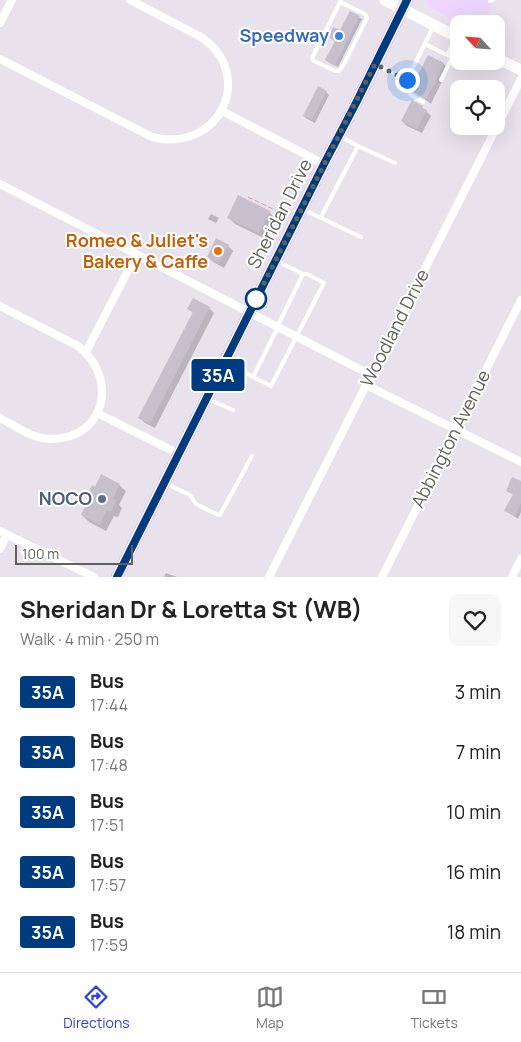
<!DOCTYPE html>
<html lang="en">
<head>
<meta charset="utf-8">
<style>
  body { margin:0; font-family:Manrope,sans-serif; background:#f6f6f6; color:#222; height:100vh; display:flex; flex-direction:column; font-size:19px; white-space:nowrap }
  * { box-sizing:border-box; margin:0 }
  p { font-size:16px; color:#767676 }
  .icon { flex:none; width:28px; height:28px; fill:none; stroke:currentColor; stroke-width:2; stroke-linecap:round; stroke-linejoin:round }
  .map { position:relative; height:577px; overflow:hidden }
  .drawer { display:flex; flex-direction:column; background:#fff; flex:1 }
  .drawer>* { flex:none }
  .badge { padding:0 10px; border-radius:4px; font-size:18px; line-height:32px }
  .needle { width:32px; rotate:296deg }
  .buttons { position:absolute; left:450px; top:15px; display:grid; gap:10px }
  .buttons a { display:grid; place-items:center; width:55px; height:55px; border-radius:10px; background:#fff; box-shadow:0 5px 20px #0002; font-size:25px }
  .scale { position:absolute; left:15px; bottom:12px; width:118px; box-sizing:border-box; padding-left:5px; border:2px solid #5f625a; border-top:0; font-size:14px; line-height:18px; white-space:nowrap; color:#5f625a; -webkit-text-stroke:4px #fff; paint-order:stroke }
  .you { position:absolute; width:25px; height:25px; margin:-12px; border:4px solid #fff; border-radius:50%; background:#1a73e8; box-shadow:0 0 0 8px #1a73e833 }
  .map>.badge { position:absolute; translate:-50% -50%; box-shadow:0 0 0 2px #fff }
  .round { display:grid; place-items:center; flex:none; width:52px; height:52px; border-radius:10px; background:#f6f6f6 }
  .summary { display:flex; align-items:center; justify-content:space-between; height:85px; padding:0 20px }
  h1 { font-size:24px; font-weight:700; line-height:38px }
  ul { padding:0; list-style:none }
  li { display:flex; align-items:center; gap:15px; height:60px; padding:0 20px }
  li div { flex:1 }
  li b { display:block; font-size:19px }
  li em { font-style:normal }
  li .badge { min-width:55px; font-weight:700; text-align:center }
  .menu { display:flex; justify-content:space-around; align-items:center; height:70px; border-top:1px solid #e0e0e0; background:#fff; font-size:14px; color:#767676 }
  .menu a { display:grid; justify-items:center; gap:2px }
  .menu .current { color:#2d40e8 }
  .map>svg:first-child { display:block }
  .commercial { fill:#edd6fd }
  .shadow { fill:#0003 }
  .building { fill:#c5c0cb }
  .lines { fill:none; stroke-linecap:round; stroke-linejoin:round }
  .path { stroke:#d1a29e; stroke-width:1; stroke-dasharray:5 2.5; stroke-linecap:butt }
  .lane { stroke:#fff; stroke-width:4 }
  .street { stroke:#fff; stroke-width:8 }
  .secondary { stroke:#fff; stroke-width:11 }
  .primary { stroke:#e0a5fe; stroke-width:12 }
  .line-casing { stroke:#fff; stroke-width:11 }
  .line { stroke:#003b80; stroke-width:8 }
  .walk { stroke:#5f625a; stroke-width:5; stroke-dasharray:0 9 }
  .shop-dot { fill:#3f7fe0; stroke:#fff; stroke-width:2 }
  .food-dot { fill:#e8710a; stroke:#fff; stroke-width:2 }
  .stop-dot { fill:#fff; stroke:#003b80; stroke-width:2.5 }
  .service-dot { fill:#5c6f8a; stroke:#fff; stroke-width:2 }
  .labels { text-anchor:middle; stroke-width:4; stroke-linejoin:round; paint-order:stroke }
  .shop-label { font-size:18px; font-weight:bold; fill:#366cbe; stroke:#fff; text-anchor:end }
  .street-label { font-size:18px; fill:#5f625a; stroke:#fff }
  .food-label { font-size:18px; font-weight:bold; fill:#c56008; stroke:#fff; text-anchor:end }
  .service-label { font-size:18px; font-weight:bold; fill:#4e5e75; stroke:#fff; text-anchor:end }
</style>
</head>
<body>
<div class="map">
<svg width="521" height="577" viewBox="0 0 521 577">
  <rect width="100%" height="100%" fill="#e8e2ed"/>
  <polygon class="commercial" points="427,0 494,0 483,24 462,24 429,7"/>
  <g class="shadow">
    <polygon points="350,13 362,19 338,67 329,62 336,41 330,37 341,32"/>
    <polygon points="429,57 444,64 448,69 431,104 414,91"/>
    <polygon points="326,92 329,95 315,123 307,119 304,116"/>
    <polygon points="422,107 431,116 422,133 407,126 402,121"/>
    <polygon points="269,212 276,219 266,239 235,224 228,217"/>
    <polygon points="211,214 219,218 216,223 208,219"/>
    <polygon points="228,246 233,251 224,268 213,262 208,257"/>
    <polygon points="209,308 214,313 155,428 145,423 140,418 194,314 189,309"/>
    <polygon points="521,482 521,512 518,519 506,511 514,495 507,491"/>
    <polygon points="119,485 126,491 119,505 122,508 118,517 114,516 106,531 89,522 82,515 96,488"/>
    <polygon points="166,573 177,577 164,577"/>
  </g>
  <g class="building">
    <polygon points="350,11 360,16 335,66 325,60 335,41 328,37 333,27 340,30"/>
    <polygon points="428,55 444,63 426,100 415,93 411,89"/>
    <polygon points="318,86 327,91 312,120 303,116"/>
    <polygon points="412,100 423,106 422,108 427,110 417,129 401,121"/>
    <polygon points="238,195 270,211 259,233 227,218"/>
    <polygon points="216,238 229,245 219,264 207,257"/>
    <polygon points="193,298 210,307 150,424 138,418 193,312 187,309"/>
    <polygon points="101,474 120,484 113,499 116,500 111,512 107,510 100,525 81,515 90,496 87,495 92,485 95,487"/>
    <polygon points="512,477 521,481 521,504 515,516 504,511 513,494 506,491"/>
  </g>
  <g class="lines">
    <polyline class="path" points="248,197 281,213"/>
    <g class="lane">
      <polyline points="490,1 493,0"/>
      <polyline points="340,2 365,14 367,18 344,64 339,71 335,71 314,61 312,58 341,0"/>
      <polyline points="425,44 447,55 457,37"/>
      <polyline points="377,65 407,80 433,27"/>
      <path d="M 407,80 C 405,94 412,96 423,102"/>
      <polyline points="441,80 452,58 447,55"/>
      <polyline points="341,137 358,146"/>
      <polyline points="304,210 361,237"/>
      <polyline points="321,217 358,146 395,163"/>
      <polyline points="277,261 303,274 277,327"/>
      <polyline points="227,363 253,377 278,327"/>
      <polyline points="253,377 271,386 324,283 307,274 303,274"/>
      <polyline points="208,399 233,410"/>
      <polyline points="167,484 190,495 196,504 218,515 220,515 252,456"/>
    </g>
    <g class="street">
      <polyline points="0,23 12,0"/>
      <path d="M 0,59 L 152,137 C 221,154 256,74 201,37 L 130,0"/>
      <polyline points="222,111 324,164"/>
      <polyline points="0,184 371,375"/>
      <path d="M 0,306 L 78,346 C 120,378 105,441 49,439 C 32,438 15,426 0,418"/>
      <polyline points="86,352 136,255"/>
      <polyline points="366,385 521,462"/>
      <polyline points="97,413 179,454"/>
      <polyline points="0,531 94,577"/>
      <polyline points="0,549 7,534"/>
      <polyline points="269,577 521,79"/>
      <polyline points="382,577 521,300"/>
      <polyline points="512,577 521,559"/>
    </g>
    <g class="secondary">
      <polyline points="385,0 459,38"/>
      <polyline points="496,58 521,70"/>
    </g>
    <polyline class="primary" points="117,577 324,164 355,105 407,0"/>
  </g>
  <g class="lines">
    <defs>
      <polyline id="line" points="117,577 324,164 355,105 407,0"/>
    </defs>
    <use href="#line" class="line-casing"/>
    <use href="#line" class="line"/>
    <polyline class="walk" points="256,299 375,64 407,80"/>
  </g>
  <circle class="shop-dot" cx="339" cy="36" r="5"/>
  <circle class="food-dot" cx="218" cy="251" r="5"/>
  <circle class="stop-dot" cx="256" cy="299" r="10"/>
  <circle class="service-dot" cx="102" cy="499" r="5"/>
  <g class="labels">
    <g class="shop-label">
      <text x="329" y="42">Speedway</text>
    </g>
    <g class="street-label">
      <text transform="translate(280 214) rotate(-63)" y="6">Sheridan Drive</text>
      <text transform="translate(395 328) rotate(-63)" y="6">Woodland Drive</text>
      <text transform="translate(451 439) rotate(-63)" y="6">Abbington Avenue</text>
    </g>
    <g class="food-label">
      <text x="208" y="247">Romeo &amp; Juliet's<tspan x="208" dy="21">Bakery &amp; Caffe</tspan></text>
    </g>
    <g class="service-label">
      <text x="92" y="505">NOCO</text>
    </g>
  </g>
</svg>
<div class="buttons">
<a><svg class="needle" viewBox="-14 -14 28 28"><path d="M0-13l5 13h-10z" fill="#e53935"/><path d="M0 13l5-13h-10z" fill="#767676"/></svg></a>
<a><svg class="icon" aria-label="locate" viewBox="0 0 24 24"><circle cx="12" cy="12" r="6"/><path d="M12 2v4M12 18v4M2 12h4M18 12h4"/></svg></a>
</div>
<div class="scale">100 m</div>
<div class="you" style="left:407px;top:80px"></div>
<b class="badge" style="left:218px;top:375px;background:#003b80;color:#fff">35A</b>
</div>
<section class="drawer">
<div class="summary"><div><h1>Sheridan Dr &amp; Loretta St (WB)</h1><p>Walk · 4 min · 250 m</p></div><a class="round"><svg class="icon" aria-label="heart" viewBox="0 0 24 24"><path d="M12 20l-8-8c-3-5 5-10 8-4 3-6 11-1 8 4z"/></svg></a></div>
<ul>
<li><span class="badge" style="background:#003b80;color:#fff">35A</span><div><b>Bus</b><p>17:44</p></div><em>3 min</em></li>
<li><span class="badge" style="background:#003b80;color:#fff">35A</span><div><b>Bus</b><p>17:48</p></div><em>7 min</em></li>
<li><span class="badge" style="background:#003b80;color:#fff">35A</span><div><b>Bus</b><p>17:51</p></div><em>10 min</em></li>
<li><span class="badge" style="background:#003b80;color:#fff">35A</span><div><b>Bus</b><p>17:57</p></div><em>16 min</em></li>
<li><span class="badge" style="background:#003b80;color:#fff">35A</span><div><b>Bus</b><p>17:59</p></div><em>18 min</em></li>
</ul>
</section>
<nav class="menu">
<a class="current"><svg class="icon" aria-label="directions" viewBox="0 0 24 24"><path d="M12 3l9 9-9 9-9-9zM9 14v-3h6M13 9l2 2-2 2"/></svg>Directions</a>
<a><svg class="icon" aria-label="map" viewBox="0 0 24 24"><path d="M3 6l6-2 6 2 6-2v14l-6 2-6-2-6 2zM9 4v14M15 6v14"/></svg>Map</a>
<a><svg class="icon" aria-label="tickets" viewBox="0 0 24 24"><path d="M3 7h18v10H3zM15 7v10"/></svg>Tickets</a>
</nav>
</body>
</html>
